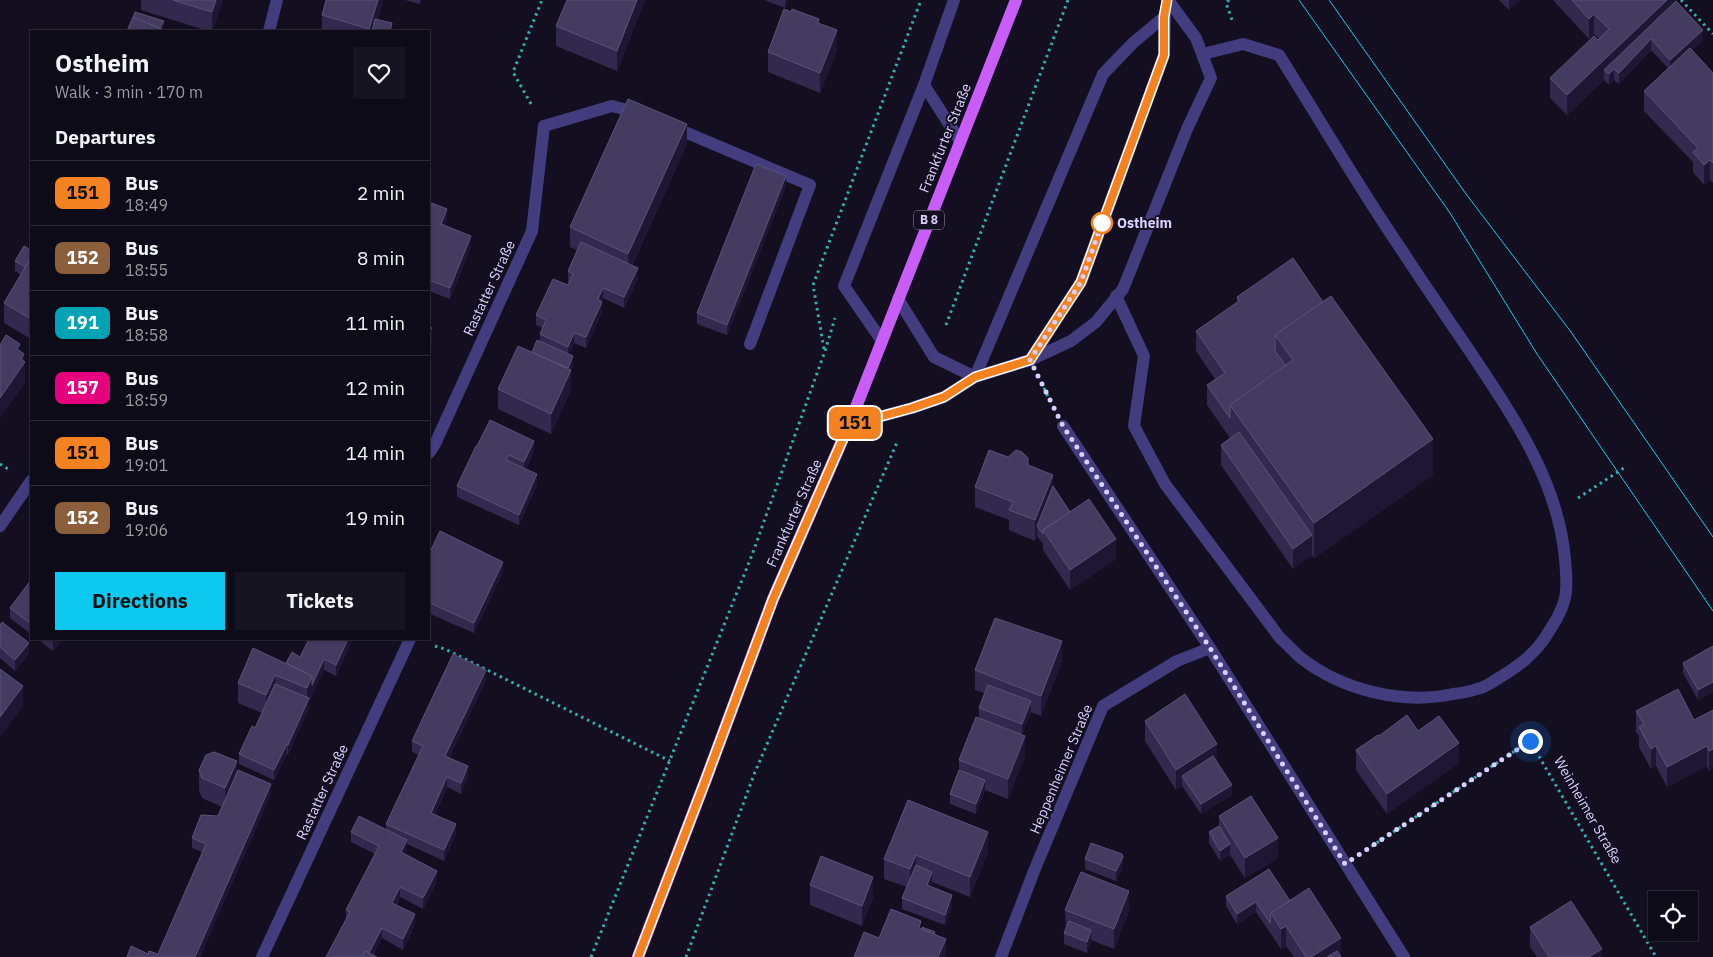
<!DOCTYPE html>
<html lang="en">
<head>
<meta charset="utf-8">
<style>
  body { margin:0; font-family:"IBM Plex Sans",sans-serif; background:#171422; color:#f1f3f6; height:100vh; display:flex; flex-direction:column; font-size:19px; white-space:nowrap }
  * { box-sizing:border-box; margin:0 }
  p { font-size:16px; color:#9b9ba2 }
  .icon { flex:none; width:28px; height:28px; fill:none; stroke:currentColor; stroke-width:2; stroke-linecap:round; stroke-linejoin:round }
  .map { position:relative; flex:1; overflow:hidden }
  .panel { position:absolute; left:30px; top:30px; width:400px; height:610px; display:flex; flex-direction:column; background:#0e0b19; border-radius:0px; box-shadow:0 1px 4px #0004,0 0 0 1px #2e2b38 }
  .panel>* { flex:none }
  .badge { padding:0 10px; border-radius:8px; font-size:18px; line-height:32px }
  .tools { position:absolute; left:1648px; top:891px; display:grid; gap:10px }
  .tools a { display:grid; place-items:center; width:50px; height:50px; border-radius:0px; background:#0e0b19; box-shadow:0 1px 4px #0004,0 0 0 1px #2e2b38; font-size:25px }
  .you { position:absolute; width:25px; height:25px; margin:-12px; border:4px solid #fff; border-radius:50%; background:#1a73e8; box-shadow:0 0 0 8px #1a73e833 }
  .map>.badge { position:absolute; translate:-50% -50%; box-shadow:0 0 0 2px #fff }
  h2 { padding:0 25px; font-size:19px; line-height:45px }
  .round { display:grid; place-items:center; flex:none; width:52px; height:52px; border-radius:0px; background:#171422 }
  .summary { display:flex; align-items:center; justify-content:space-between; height:85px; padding:0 25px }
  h1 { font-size:24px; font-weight:700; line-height:38px }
  .cta { display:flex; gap:10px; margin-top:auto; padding:10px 25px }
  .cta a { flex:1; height:58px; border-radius:0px; background:#0cc8ee; color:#111; font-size:20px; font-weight:700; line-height:58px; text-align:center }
  .cta a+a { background:#171422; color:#f1f3f6 }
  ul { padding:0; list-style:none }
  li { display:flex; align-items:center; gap:15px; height:65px; padding:0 25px; border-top:1px solid #2e2b38 }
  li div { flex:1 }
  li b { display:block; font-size:19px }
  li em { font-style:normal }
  li .badge { min-width:55px; font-weight:700; text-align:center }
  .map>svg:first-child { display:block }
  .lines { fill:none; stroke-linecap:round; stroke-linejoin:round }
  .path { stroke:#34adad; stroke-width:3; stroke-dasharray:2.5 4; stroke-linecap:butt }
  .service { stroke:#433c7e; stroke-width:12 }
  .minor { stroke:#433c7e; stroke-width:12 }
  .primary { stroke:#c85ef7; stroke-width:12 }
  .tram { stroke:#0cc8ee; stroke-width:1 }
  .wall { fill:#33294e }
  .shaded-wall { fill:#1e1734 }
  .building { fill:#443b61; stroke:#5c5279 }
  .line-casing { stroke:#fff; stroke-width:11 }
  .line { stroke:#f58220; stroke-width:8 }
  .walk { stroke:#d9d1fd; stroke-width:5; stroke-dasharray:0 9 }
  .stop-dot { fill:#fff; stroke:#f58220; stroke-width:2.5 }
  .labels { text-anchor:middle; stroke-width:4; stroke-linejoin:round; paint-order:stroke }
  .shield { fill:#130f21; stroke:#9e97bb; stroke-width:1 }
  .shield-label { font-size:12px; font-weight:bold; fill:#d9d1fd }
  .street-label { font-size:14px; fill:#d9d1fd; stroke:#130f21 }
  .stop-label { font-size:14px; font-weight:bold; fill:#d9d1fd; stroke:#130f21; text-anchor:start }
</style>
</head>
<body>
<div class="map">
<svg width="1713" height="957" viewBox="0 0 1713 957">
  <rect width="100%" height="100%" fill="#130f21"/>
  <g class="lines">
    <g class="path">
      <polyline points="1229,0 1226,3 1232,20"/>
      <polyline points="1681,0 1713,34"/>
      <polyline points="531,104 513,72 542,0"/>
      <polyline points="946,325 1068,0"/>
      <polyline points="824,349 813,285 921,0"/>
      <polyline points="1041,382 1051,403"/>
      <polyline points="0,464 8,469"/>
      <polyline points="1578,498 1627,466"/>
      <polyline points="435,646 445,649 670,761"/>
      <polyline points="1366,850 1530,741 1656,957"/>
      <polyline points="591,957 752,555 825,351 835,318"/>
      <polyline points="686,957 755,772 898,440"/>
    </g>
    <g class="service">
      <polyline points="924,85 960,141"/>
      <polyline points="544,126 612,106 639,113"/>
      <polyline points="673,127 810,185 750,344"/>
      <path d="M 1116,296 L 1144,356 L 1134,426 L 1165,484 L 1280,638 C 1287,644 1294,652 1301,658 C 1342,690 1402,705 1453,694 C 1461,693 1469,692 1477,689 C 1483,688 1489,684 1494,681 C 1516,668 1535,655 1548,633 C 1555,622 1562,611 1565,598 C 1568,585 1566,573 1565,559 C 1558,480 1512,415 1469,350 C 1446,316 1423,283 1401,249 C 1358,186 1320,120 1279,55 L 1243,44 L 1203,54"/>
      <polyline points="898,299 934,357 975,377"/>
      <polyline points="882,341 844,286 924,85 954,0"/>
      <polyline points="1030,360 1081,282 1164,55 1165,13"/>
      <polyline points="975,377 1103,74 1133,43 1164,17"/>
      <polyline points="849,425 912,408 944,397 975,377 1030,360 1071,341 1096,322 1123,289 1187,129 1211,78 1196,38 1168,0"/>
      <polyline points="1063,426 1210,648"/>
    </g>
    <g class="minor">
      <polyline points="269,31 277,0"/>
      <polyline points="429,453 435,444 532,231 544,126"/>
      <polyline points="0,526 31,481"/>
      <polyline points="262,957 410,639"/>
      <polyline points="1001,957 1034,871 1103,706 1177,661 1210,648 1404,957"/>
    </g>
    <polyline class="primary" points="638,957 706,779 773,599 849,425 1016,0"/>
    <g class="tram">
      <polyline points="1299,0 1450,213 1537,354 1713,611"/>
      <polyline points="1329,0 1466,194 1571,332 1713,537"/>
    </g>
  </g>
  <g class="wall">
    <polygon points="141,0 223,0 212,31 208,31 141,10"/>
    <polygon points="383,0 378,20 392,31 322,31 322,15"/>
    <polygon points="405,0 421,0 420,4"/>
    <polygon points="645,0 617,71 556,46 556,26"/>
    <polygon points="764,0 788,0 785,8"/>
    <polygon points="1499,0 1520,0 1509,10"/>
    <polygon points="1553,0 1676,0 1703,40 1692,50 1713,73 1713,183 1710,180 1704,185 1693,172 1693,162 1644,111 1644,91 1668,68 1651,50 1619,84 1614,80 1609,85 1604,80 1567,115 1550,98 1550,78 1599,39 1594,34 1589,39"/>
    <polygon points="819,23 837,50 820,93 768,72 768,52"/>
    <polygon points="687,144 632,266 638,279 624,308 603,298 602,301 602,312 586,348 574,343 569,355 573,367 571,370 571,390 551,434 498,409 498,389 532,352 540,341 540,334 543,328 536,325 536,315 568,285 569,282 568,282 568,271 577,250 570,247 570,227"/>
    <polygon points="786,186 727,335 697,324 697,313"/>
    <polygon points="429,202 447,219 444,225 471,246 450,299 429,291"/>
    <polygon points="31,250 31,339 4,323 4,303 21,275 15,271 15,261"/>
    <polygon points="1237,297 1433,475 1314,558 1312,555 1293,569 1221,465 1221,445 1230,438 1207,405 1207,385 1215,379 1196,351 1196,331 1237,302"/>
    <polygon points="0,345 20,352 24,361 25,382 0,418"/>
    <polygon points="476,446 534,451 526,469 537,485 519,525 457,497 457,486"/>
    <polygon points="1028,465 1053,487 1070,512 1116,559 1070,590 1043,550 1043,544 1037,536 1035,541 1009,530 1009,520 975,507 975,487"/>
    <polygon points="429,554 503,572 474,633 430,614 430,612 429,612"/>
    <polygon points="31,580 31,634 10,618 10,608"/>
    <polygon points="0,625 29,654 15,671 0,658"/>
    <polygon points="37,639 63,639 53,651"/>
    <polygon points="353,639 336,676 324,670 309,702 309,708 288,755 287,754 274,780 239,764 239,754 255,728 262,713 238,703 238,683 300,657"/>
    <polygon points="1713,646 1713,692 1698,700 1683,673 1683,663"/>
    <polygon points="1062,661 1041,716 1031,712 1022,735 1025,756 1008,799 985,790 976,814 950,804 950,794 959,770 959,760 979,718 979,708 984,693 975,690 975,670"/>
    <polygon points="486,680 449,758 468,777 461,794 447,787 435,815 456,834 444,861 407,844 407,850 405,854 437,881 423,909 400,897 397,905 415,925 403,950 382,938 373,955 326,957 346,919 346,910 375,854 351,842 351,832 386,830 386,824 419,755 412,752 412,741"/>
    <polygon points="1713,710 1709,771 1707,766 1667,787 1656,766 1651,769 1639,747 1639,735 1636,732 1636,711 1694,720"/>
    <polygon points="1145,721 1217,762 1232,795 1201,814 1182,786 1176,790 1145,741"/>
    <polygon points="1418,731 1459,763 1387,814 1356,770 1356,750 1379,736"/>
    <polygon points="199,770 237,772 271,794 200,957 148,954 158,954 202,852 192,848 192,838 218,816 222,807 202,798 199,790"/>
    <polygon points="908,800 988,852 970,897 932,882 930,886 952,906 945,925 902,909 902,898 907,887 884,879 884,859"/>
    <polygon points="1219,816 1278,858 1245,878 1230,855 1220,861 1209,843 1209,832 1219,826"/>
    <polygon points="1085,859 1123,867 1116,881 1085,869"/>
    <polygon points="810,885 873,897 862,926 810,905"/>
    <polygon points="1226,896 1290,901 1341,957 1294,957 1286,946 1281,949 1256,912 1237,924 1226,906"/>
    <polygon points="1065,910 1129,911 1114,949 1091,940 1087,953 1064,944 1064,933 1066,930"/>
    <polygon points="1530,927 1602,957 1537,957 1530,947"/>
  </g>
  <g class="shaded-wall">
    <polygon points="216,0 223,0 212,31 212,12"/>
    <polygon points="378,0 383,0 375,31 369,31"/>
    <polygon points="637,0 645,0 617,71 617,51"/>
    <polygon points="785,0 788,0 785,8"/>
    <polygon points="1509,0 1520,0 1509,10"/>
    <polygon points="1667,0 1676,0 1676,11 1614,70 1614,80 1609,85 1609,74 1604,70 1604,80 1567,115 1567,95"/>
    <polygon points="1594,14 1594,34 1589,39 1589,19"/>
    <polygon points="164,21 164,31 159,31"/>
    <polygon points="837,30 837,50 820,93 820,73"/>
    <polygon points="1703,30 1703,40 1670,70 1670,60"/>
    <polygon points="1651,39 1651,50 1619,84 1619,73"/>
    <polygon points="687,124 687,144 628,274 628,254"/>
    <polygon points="1710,160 1710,180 1704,185 1704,165"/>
    <polygon points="786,176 786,186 727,335 727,325"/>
    <polygon points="447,209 447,219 441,234 441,224"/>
    <polygon points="471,236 471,246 450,299 450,288"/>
    <polygon points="638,268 638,279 624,308 624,297"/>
    <polygon points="603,288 603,298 598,310 598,299"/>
    <polygon points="602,302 602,312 586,348 586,337"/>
    <polygon points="432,328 432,348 429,352 429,332"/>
    <polygon points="574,333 574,343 568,357 568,347"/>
    <polygon points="20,344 20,364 17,349"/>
    <polygon points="24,354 25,382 0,418 0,398"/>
    <polygon points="573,356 573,367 571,370 571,390 551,434 551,414 567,371"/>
    <polygon points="1433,439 1433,475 1314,558 1314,523"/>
    <polygon points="534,441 534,451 524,472 524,462"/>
    <polygon points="537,474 537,485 519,525 519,515"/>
    <polygon points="1053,475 1053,495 1037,526 1037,536 1035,541 1035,520"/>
    <polygon points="1312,535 1312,555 1293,569 1293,549"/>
    <polygon points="1116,539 1116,559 1070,590 1070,570"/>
    <polygon points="503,562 503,572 474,633 474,623"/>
    <polygon points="55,639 63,639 53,651 53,640"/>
    <polygon points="348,639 353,639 336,676 336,665"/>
    <polygon points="1062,641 1062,661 1041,716 1041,696"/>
    <polygon points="29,643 29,654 15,671 15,660"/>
    <polygon points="324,659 324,670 309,702 309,708 288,755 288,745 307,704 307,688 312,676"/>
    <polygon points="486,670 486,680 445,766 445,756"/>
    <polygon points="275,675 275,695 266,715 266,695"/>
    <polygon points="1713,682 1713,692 1698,700 1698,690"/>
    <polygon points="23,686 23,706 0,737 0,717"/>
    <polygon points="1031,701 1031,712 1022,735 1022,724"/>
    <polygon points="1025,736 1025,756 1008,799 1008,779"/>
    <polygon points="1459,743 1459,763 1387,814 1387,794"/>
    <polygon points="287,744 287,754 274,780 274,770"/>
    <polygon points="1217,744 1217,764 1182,776 1182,786 1176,790 1176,770"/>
    <polygon points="1656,746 1656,766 1651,769 1651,749"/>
    <polygon points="1707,746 1707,766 1667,787 1667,767"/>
    <polygon points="1713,749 1713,769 1709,771 1709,751"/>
    <polygon points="237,761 237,782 225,808 225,788"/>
    <polygon points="468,766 468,777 461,794 461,783"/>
    <polygon points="447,777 447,787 431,824 431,813"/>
    <polygon points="985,780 985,790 976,814 976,804"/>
    <polygon points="271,784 271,794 200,957 195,957"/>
    <polygon points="1232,785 1232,795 1201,814 1201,804"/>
    <polygon points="456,824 456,834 444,861 444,850"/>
    <polygon points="988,832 988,852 970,897 970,877"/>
    <polygon points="1278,838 1278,858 1245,878 1245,858"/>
    <polygon points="407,840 407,850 401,863 401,852"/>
    <polygon points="1230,844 1230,855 1220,861 1220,851"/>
    <polygon points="916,855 916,875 910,889 910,869"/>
    <polygon points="1123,857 1123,867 1116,881 1116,871"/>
    <polygon points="437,871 437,881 423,909 423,898"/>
    <polygon points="932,872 932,882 927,895 927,885"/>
    <polygon points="873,877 873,897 862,926 862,906"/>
    <polygon points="400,887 400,897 392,913 392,903"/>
    <polygon points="1129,891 1129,911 1114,949 1114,929"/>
    <polygon points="952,895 952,906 945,925 945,915"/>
    <polygon points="1256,902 1256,912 1237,924 1237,914"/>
    <polygon points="415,914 415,925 403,950 403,939"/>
    <polygon points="1286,926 1286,946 1281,949 1281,929"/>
    <polygon points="382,928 382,938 372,957 367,957"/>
    <polygon points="1091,930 1091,941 1087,953 1087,942"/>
    <polygon points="1341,938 1341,957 1311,957"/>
    <polygon points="946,939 946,957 938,957"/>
    <polygon points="1602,949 1602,957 1589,957"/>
  </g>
  <g class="building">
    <polygon points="173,0 216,0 212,12"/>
    <polygon points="326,0 378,0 369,29 322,15"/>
    <polygon points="567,0 637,0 617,51 556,26"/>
    <polygon points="1572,0 1667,0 1567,95 1550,78 1594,36 1598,40 1609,29 1594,14 1589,19"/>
    <polygon points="1676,1 1703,30 1670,60 1651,39 1619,73 1614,69 1609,74 1604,70"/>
    <polygon points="784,9 791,12 792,9 819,19 818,23 837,30 820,73 768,52"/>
    <polygon points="135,12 164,21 160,28 133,18"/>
    <polygon points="133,17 162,29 162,31 127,31"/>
    <polygon points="375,19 392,23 390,31 372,31"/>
    <polygon points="1690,48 1713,73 1713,163 1710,160 1704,165 1693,152 1698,148 1644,91"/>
    <polygon points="628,99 687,124 628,254 570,227"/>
    <polygon points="756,164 786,176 727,325 697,313"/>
    <polygon points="429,202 447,209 441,224 471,236 450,288 429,280"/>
    <polygon points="581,242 638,268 624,297 603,288 598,299 602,302 586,337 574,333 568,347 540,334 546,320 536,315 553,279 568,285 573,274 568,271"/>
    <polygon points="24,246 31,250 31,260 30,259 25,267 15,261"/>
    <polygon points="1293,258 1323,302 1275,335 1275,351 1286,366 1230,405 1230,418 1207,385 1225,373 1196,331 1239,301 1237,297"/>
    <polygon points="30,259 31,260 31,319 4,303"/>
    <polygon points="1331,296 1433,439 1314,523 1230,405 1293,360 1275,335"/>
    <polygon points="429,326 432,328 429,332"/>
    <polygon points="6,335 20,344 17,349 24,354 21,359 25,362 0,398 0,345"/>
    <polygon points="537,340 573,356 568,368 532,352"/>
    <polygon points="518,346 571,370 551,414 498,389"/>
    <polygon points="490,420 534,441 524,462 509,455 506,460 537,474 519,515 457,486 476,446 477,446"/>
    <polygon points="1239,432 1312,535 1293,549 1221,445"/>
    <polygon points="989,450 1008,457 1016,450 1022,452 1028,458 1028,465 1053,475 1035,520 1009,510 1013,502 975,487"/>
    <polygon points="1053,486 1070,512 1043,530 1043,534 1037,526"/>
    <polygon points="1089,499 1116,539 1070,570 1043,530"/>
    <polygon points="440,531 503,562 474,623 430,603 430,602 429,601 429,554"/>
    <polygon points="31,580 31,624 10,608"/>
    <polygon points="995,618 1062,641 1041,696 975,670"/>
    <polygon points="2,622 29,643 15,660 0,647 0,625"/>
    <polygon points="309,639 348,639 336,665 324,659 312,685 312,676 286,663 292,652 300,657"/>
    <polygon points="1713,646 1713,682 1698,690 1683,663"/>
    <polygon points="253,648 312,676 307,688 275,675 266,695 238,683"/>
    <polygon points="453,654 486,670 445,756 468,766 461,783 447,777 431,813 456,824 444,850 386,824 423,746 412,741"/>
    <polygon points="0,669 23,686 0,717"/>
    <polygon points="275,684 309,698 288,745 287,744 274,770 239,754 252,726 255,728"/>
    <polygon points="988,685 1031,701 1022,724 979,708"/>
    <polygon points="1678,689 1694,720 1713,710 1713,749 1709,751 1707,746 1667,767 1656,746 1651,749 1639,727 1644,724 1636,711"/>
    <polygon points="1185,694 1217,744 1176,770 1145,721"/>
    <polygon points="1407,715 1418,731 1439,716 1459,743 1387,794 1356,750 1378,735 1379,736"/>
    <polygon points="976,717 1025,736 1008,779 959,760"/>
    <polygon points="214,752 237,761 225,788 202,778 199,770 206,755"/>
    <polygon points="1213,756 1232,785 1201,804 1182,776"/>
    <polygon points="238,770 271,784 195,957 127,957 131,946 148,954 149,951 158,954 206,844 192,838 201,815 218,816"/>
    <polygon points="959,770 985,780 976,804 950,794"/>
    <polygon points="1251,796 1278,838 1245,858 1219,816"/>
    <polygon points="908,800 988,832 970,877 916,855 910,869 884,859"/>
    <polygon points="359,816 407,840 401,852 437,871 423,898 400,887 392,903 415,914 403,939 382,928 369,953 365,951 362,957 326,957 350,912 346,910 379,846 351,832"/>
    <polygon points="1219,826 1230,844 1220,851 1209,832"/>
    <polygon points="1091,843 1122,854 1123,857 1116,871 1085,859"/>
    <polygon points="821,856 873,877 862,906 810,885"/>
    <polygon points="916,865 932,872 927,885 952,895 945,915 902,898"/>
    <polygon points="1269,869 1290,901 1271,913 1270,923 1256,902 1237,914 1226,896"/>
    <polygon points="1081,872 1129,891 1114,929 1065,910"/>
    <polygon points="1309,888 1341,938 1311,957 1306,957 1286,926 1281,929 1271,913"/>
    <polygon points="1571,901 1602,949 1589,957 1549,957 1530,927"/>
    <polygon points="891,909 921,921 919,928 946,939 938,957 854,957 864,932 879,938"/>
    <polygon points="1069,921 1091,930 1087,942 1064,933"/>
    <polygon points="922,927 935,932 934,934 922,929"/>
    <polygon points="365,951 377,957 362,957"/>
    <polygon points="1337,951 1341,957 1327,957"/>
  </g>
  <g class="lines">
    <defs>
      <polyline id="line" points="638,957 706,779 773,599 849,425 912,408 944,397 975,377 1030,360 1081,282 1164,55 1164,17 1167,0"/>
    </defs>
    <use href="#line" class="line-casing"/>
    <use href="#line" class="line"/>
    <polyline class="walk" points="1102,223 1103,220 1081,282 1030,360 1063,426 1210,648 1345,864 1530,741"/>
  </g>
  <circle class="stop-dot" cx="1102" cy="223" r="10"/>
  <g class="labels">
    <rect class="shield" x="914" y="210.5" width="30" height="19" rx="4"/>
    <g class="shield-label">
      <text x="929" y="224">B 8</text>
    </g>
    <g class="street-label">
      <text transform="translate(945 138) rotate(-68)" y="5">Frankfurter Straße</text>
      <text transform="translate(489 288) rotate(-65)" y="5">Rastatter Straße</text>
      <text transform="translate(794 513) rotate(-66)" y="5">Frankfurter Straße</text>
      <text transform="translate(1061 769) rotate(-67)" y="5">Heppenheimer Straße</text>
      <text transform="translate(322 792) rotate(-65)" y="5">Rastatter Straße</text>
      <text transform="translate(1588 810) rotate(60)" y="5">Weinheimer Straße</text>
    </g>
    <g class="stop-label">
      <text x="1117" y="228">Ostheim</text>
    </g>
  </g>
</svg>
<div class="tools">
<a><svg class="icon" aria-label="locate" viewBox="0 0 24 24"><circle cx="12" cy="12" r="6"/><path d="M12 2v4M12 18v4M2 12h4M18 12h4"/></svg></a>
</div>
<div class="you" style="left:1530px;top:741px"></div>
<b class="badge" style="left:855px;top:423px;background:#f58220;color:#111">151</b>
<section class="panel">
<div class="summary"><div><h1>Ostheim</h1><p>Walk · 3 min · 170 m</p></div><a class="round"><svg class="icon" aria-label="heart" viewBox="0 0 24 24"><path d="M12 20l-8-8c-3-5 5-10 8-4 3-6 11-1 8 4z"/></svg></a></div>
<h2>Departures</h2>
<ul>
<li><span class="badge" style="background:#f58220;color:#111">151</span><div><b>Bus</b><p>18:49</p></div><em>2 min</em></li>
<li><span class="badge" style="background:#8b5e3c;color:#fff">152</span><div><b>Bus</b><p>18:55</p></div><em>8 min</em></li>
<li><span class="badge" style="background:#00a3b4;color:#fff">191</span><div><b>Bus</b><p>18:58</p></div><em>11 min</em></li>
<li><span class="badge" style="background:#e6007e;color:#fff">157</span><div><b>Bus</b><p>18:59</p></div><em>12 min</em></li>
<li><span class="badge" style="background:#f58220;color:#111">151</span><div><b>Bus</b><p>19:01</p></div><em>14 min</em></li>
<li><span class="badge" style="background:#8b5e3c;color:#fff">152</span><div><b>Bus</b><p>19:06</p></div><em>19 min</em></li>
</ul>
<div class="cta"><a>Directions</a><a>Tickets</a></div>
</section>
</div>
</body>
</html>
